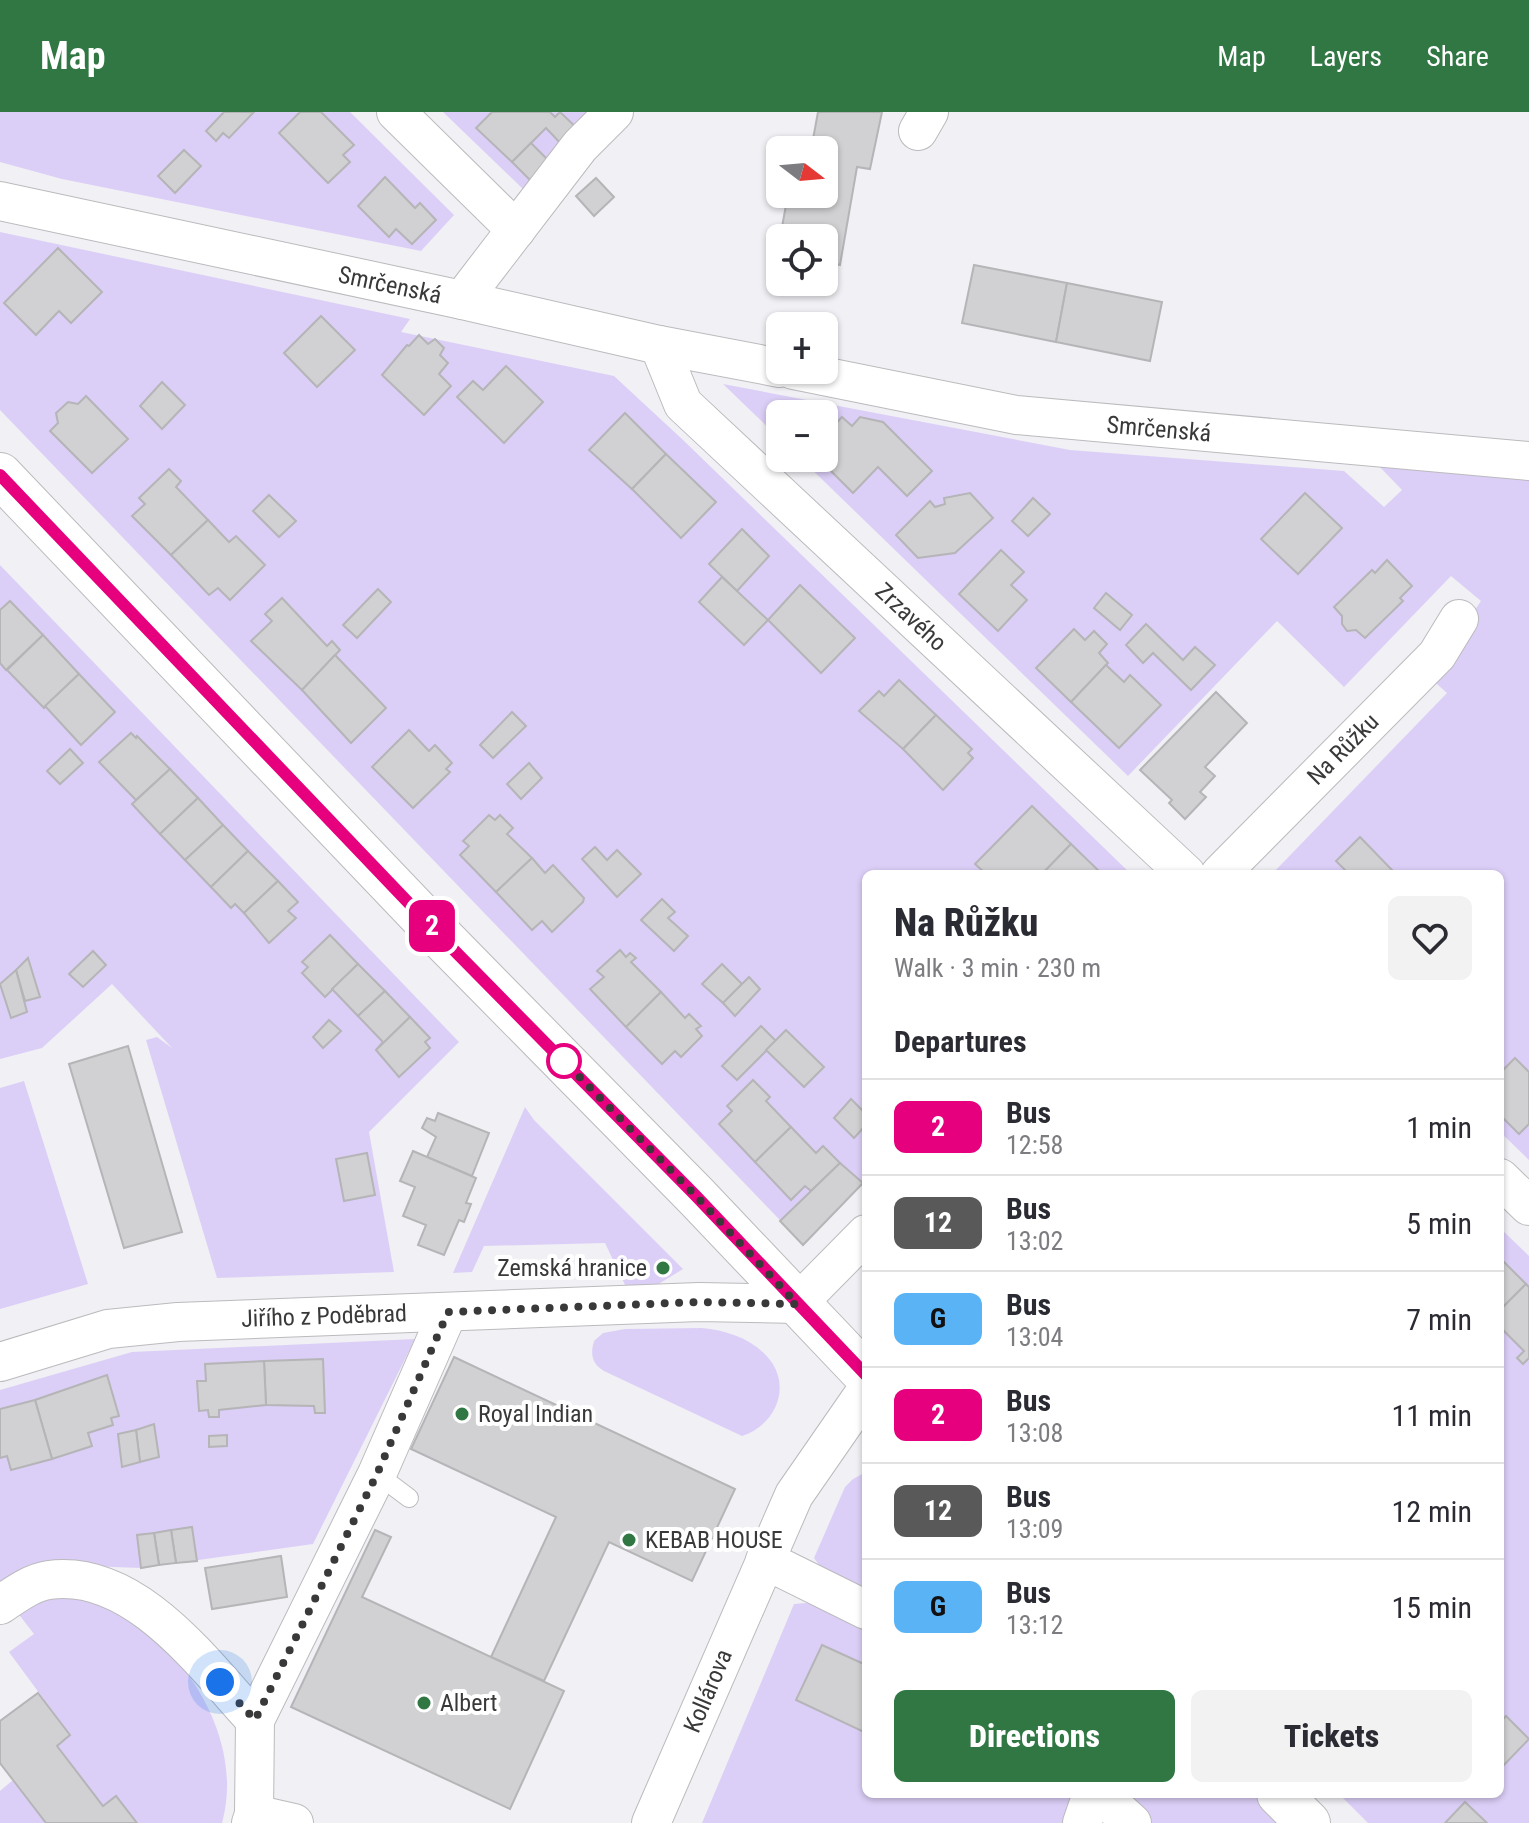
<!DOCTYPE html>
<html lang="en">
<head>
<meta charset="utf-8">
<style>
  body { margin:0; font-family:"Roboto Condensed",sans-serif; background:#f2f2f3; color:#2b2b33; height:100vh; display:flex; flex-direction:column; font-size:30px; white-space:nowrap }
  * { box-sizing:border-box; margin:0 }
  p { font-size:26px; color:#7c7c81 }
  .icon { flex:none; width:44px; height:44px; fill:none; stroke:currentColor; stroke-width:2; stroke-linecap:round; stroke-linejoin:round }
  .map { position:relative; flex:1; overflow:hidden }
  .drawer { position:absolute; left:862px; top:758px; width:642px; height:928px; display:flex; flex-direction:column; background:#fff; border-radius:12px; box-shadow:0 2px 6px #0004 }
  .drawer>* { flex:none }
  .badge { padding:0 16px; border-radius:12px; font-size:28px; line-height:52px }
  .needle { width:52px; rotate:106deg }
  .controls { position:absolute; left:766px; top:24px; display:grid; gap:16px }
  .controls a { display:grid; place-items:center; width:72px; height:72px; border-radius:12px; background:#fff; box-shadow:0 2px 6px #0004; font-size:40px }
  .you { position:absolute; width:40px; height:40px; margin:-20px; border:6px solid #fff; border-radius:50%; background:#1a73e8; box-shadow:0 0 0 12px #1a73e833 }
  .map>.badge { position:absolute; translate:-50% -50%; box-shadow:0 0 0 4px #fff }
  h2 { padding:0 32px; font-size:30px; line-height:72px }
  .round { display:grid; place-items:center; flex:none; width:84px; height:84px; border-radius:12px; background:#f2f2f3 }
  .head { display:flex; align-items:center; justify-content:space-between; height:136px; padding:0 32px }
  h1 { font-size:38px; font-weight:800; line-height:60px }
  .action { display:flex; gap:16px; margin-top:auto; padding:16px 32px }
  .action a { flex:1; height:92px; border-radius:12px; background:#317744; color:#fff; font-size:32px; font-weight:800; line-height:92px; text-align:center }
  .action a+a { background:#f2f2f3; color:#2b2b33 }
  ul { padding:0; list-style:none }
  li { display:flex; align-items:center; gap:24px; height:96px; padding:0 32px; border-top:2px solid #e1e1e2 }
  li div { flex:1 }
  li b { display:block; font-size:30px }
  li em { font-style:normal }
  li .badge { min-width:88px; font-weight:700; text-align:center }
  header { display:flex; align-items:center; gap:48px; box-sizing:border-box; height:112px; padding:0 40px; background:#317744; color:#fff }
  header strong { font-size:38px }
  nav { display:flex; gap:44px; margin-inline-start:auto; font-size:28px }
  .map>svg:first-child { display:block }
  .green { fill:#dccff7 }
  .building { fill:#d1d0d3; stroke:#b5b4b7; stroke-width:2 }
  .lines { fill:none; stroke-linecap:round; stroke-linejoin:round }
  .service-casing { stroke:#bbbabd; stroke-width:20 }
  .minor-casing { stroke:#bbbabd; stroke-width:40 }
  .tertiary-casing { stroke:#bbbabd; stroke-width:46 }
  .service { stroke:#fff; stroke-width:18 }
  .minor { stroke:#fff; stroke-width:38 }
  .tertiary { stroke:#fff; stroke-width:44 }
  .line-casing { stroke:#fff; stroke-width:18 }
  .line { stroke:#e6007e; stroke-width:12 }
  .walk { stroke:#39393a; stroke-width:8; stroke-dasharray:0 14.4 }
  .stop-dot { fill:#fff; stroke:#e6007e; stroke-width:4 }
  .poi-dot { fill:#317744; stroke:#fff; stroke-width:3 }
  .labels { text-anchor:middle; stroke-width:8; stroke-linejoin:round; paint-order:stroke }
  .street-label { font-size:24px; fill:#39393a; stroke:#fff }
  .poi-label { font-size:24px; fill:#39393a; stroke:#fff; text-anchor:start }
</style>
</head>
<body>
<header>
<strong>Map</strong>
<nav><a>Map</a><a>Layers</a><a>Share</a></nav>
</header>
<div class="map">
<svg width="1529" height="1711" viewBox="0 0 1529 1711">
  <rect width="100%" height="100%" fill="#f1f0f4"/>
  <g class="green">
    <polygon points="0,0 350,0 454,103 421,139 62,67 0,50"/>
    <polygon points="443,0 599,0 523,77"/>
    <polygon points="0,120 410,207 401,220 614,264 682,327 1131,762 866,762 866,1068 803,1132 0,298"/>
    <polygon points="723,272 1070,338 1344,359 1384,395 1402,378 1376,351 1529,364 1529,1048 1500,1020 1500,762 1272,762 1447,581 1429,565 1481,489 1451,464 1344,575 1277,509 1128,664 800,346 824,346 824,302 780,302 780,327"/>
    <polygon points="0,453 459,930 369,1020 394,1160 217,1166 146,928 157,925 172,936 112,872 42,936 0,947"/>
    <polygon points="24,969 88,1172 0,1197 0,976"/>
    <polygon points="525,995 534,1008 683,1157 657,1173 626,1175 605,1131 484,1134 472,1160 453,1161"/>
    <polygon points="1500,1116 1529,1144 1529,1711 1368,1711 1339,1682 1500,1682"/>
    <path d="M 702,1216 C 727,1218 755,1228 770,1248 C 792,1277 774,1314 742,1324 L 604,1259 C 592,1252 590,1242 594,1229 L 603,1221 L 625,1217 Z"/>
    <polygon points="415,1227 313,1432 141,1456 31,1452 0,1470 0,1278 132,1240"/>
    <polygon points="866,1360 866,1483 822,1457 814,1446 845,1375 853,1367"/>
    <path d="M 62,1483 C 78,1486 102,1486 116,1495 C 186,1538 245,1627 222,1711 L 137,1711 L 116,1684 L 103,1694 L 57,1634 L 70,1623 L 9,1540 L 34,1522 L 17,1500 L 39,1488 Z"/>
    <polygon points="806,1491 823,1494 866,1515 866,1682 1070,1682 1072,1695 1068,1711 702,1711 794,1492"/>
    <polygon points="13,1668 46,1711 0,1711 0,1679"/>
    <polygon points="1123,1682 1261,1682 1290,1711 1147,1711"/>
  </g>
  <g class="building">
    <polygon points="224,0 254,0 229,26 223,21 216,29 206,19"/>
    <polygon points="300,0 321,0 354,33 343,43 350,50 328,71 279,21"/>
    <polygon points="492,0 550,0 555,5 560,0 580,19 564,35 546,16 512,50 476,16"/>
    <polygon points="818,0 882,0 870,57 857,55 840,153 826,150 824,162 824,126 780,126 788,82 824,82 824,38 811,38"/>
    <polygon points="531,31 550,50 531,69 512,50"/>
    <polygon points="184,38 201,54 175,81 158,64"/>
    <polygon points="385,65 415,96 420,91 436,108 412,132 396,117 389,125 358,94"/>
    <polygon points="596,66 614,85 594,104 576,84"/>
    <polygon points="780,128 780,162 774,161"/>
    <polygon points="58,136 102,180 71,211 59,199 36,223 4,191"/>
    <polygon points="974,153 1067,171 1056,230 962,211"/>
    <polygon points="1067,171 1162,190 1150,249 1056,230"/>
    <polygon points="321,204 355,238 317,275 284,241"/>
    <polygon points="419,223 428,232 435,227 444,236 440,243 448,251 439,262 451,274 424,303 382,263 407,233 409,234"/>
    <polygon points="506,254 543,290 504,331 457,285 473,269 483,278"/>
    <polygon points="162,270 185,293 162,317 140,294"/>
    <polygon points="86,284 128,327 92,361 50,319 58,311 56,301 68,290 78,292"/>
    <polygon points="625,301 666,342 632,377 589,338"/>
    <polygon points="842,305 852,314 860,305 883,310 932,359 907,384 878,355 853,381 819,347 824,346 836,331 826,322"/>
    <polygon points="666,342 716,390 681,426 632,377"/>
    <polygon points="169,357 181,369 176,375 208,408 171,443 132,404 145,392 139,386"/>
    <polygon points="970,381 993,406 955,441 918,446 896,423 930,389 935,395 945,392 944,386"/>
    <polygon points="1305,381 1342,416 1298,462 1261,427"/>
    <polygon points="269,383 296,409 279,425 253,399"/>
    <polygon points="1033,386 1050,402 1028,424 1012,409"/>
    <polygon points="208,408 229,430 236,424 265,453 230,488 218,476 209,483 171,443"/>
    <polygon points="742,417 769,444 737,479 709,452"/>
    <polygon points="1001,438 1024,460 1011,473 1027,488 998,519 959,482"/>
    <polygon points="1387,448 1412,474 1400,486 1403,489 1365,526 1356,518 1347,519 1342,512 1342,504 1334,495 1372,458 1375,461"/>
    <polygon points="722,465 768,508 744,533 699,490"/>
    <polygon points="800,473 855,526 821,561 768,508"/>
    <polygon points="378,477 391,490 357,526 343,513"/>
    <polygon points="1106,481 1132,503 1120,518 1094,496"/>
    <polygon points="282,486 327,534 332,529 340,538 302,578 251,529 272,509 265,502"/>
    <polygon points="10,489 43,523 6,558 0,551 0,498"/>
    <polygon points="1146,512 1183,548 1195,535 1215,553 1191,578 1153,541 1143,551 1126,533"/>
    <polygon points="1074,517 1085,528 1094,519 1107,532 1099,541 1108,551 1071,590 1036,556"/>
    <polygon points="43,523 79,562 44,596 7,558"/>
    <polygon points="335,543 386,596 351,631 302,578"/>
    <polygon points="1106,553 1124,570 1130,563 1161,593 1119,636 1071,590"/>
    <polygon points="79,562 115,600 81,633 45,594"/>
    <polygon points="899,568 936,603 903,637 859,599 879,579 884,584"/>
    <polygon points="1216,580 1247,611 1205,655 1215,664 1200,680 1206,685 1185,707 1169,691 1172,688 1140,658"/>
    <polygon points="512,600 526,614 493,646 480,633"/>
    <polygon points="936,603 972,637 968,641 973,646 943,678 903,637"/>
    <polygon points="409,618 429,639 435,633 452,651 446,657 450,660 413,696 372,655"/>
    <polygon points="131,621 136,626 137,624 170,657 136,688 99,650"/>
    <polygon points="70,637 83,651 60,672 47,659"/>
    <polygon points="529,651 542,666 521,687 507,672"/>
    <polygon points="170,657 198,686 160,722 132,692"/>
    <polygon points="198,686 223,713 185,748 160,722"/>
    <polygon points="1032,694 1071,732 1042,762 986,762 975,752"/>
    <polygon points="489,703 495,708 500,703 513,716 507,722 532,746 496,780 460,743 469,734 463,729"/>
    <polygon points="223,713 248,739 211,775 185,748"/>
    <polygon points="1360,725 1392,758 1388,762 1349,762 1336,749"/>
    <polygon points="1071,732 1102,762 1042,762"/>
    <polygon points="595,735 607,748 617,738 641,762 617,785 582,747"/>
    <polygon points="248,739 278,769 244,801 235,792 231,796 211,775"/>
    <polygon points="532,746 545,761 553,753 584,786 583,790 552,820 542,809 532,818 496,780"/>
    <polygon points="278,769 298,790 288,799 296,806 269,831 244,801"/>
    <polygon points="662,787 675,800 668,806 688,824 674,839 641,808"/>
    <polygon points="330,823 358,852 325,885 302,861 308,855 302,850"/>
    <polygon points="620,838 626,845 630,841 636,846 631,850 661,880 626,915 590,877 604,865 597,859"/>
    <polygon points="93,839 106,853 83,875 69,862"/>
    <polygon points="28,846 40,885 25,889 16,858"/>
    <polygon points="358,852 385,879 358,904 332,877"/>
    <polygon points="722,852 742,872 723,891 702,872"/>
    <polygon points="16,858 27,900 11,906 0,872"/>
    <polygon points="749,865 760,877 735,904 723,891"/>
    <polygon points="385,879 410,905 376,938 383,930 358,904"/>
    <polygon points="661,880 685,906 689,902 701,914 696,917 702,924 681,945 675,939 662,952 626,915"/>
    <polygon points="410,905 430,926 425,930 430,936 399,965 376,938"/>
    <polygon points="329,908 341,919 323,936 313,925"/>
    <polygon points="761,914 776,929 737,968 722,954"/>
    <polygon points="786,918 824,955 804,975 766,938"/>
    <polygon points="128,934 182,1120 124,1136 69,952"/>
    <polygon points="1515,946 1529,960 1529,1012 1519,1022 1500,1003 1500,961"/>
    <polygon points="753,968 770,985 766,989 791,1015 755,1050 719,1012 732,999 727,994"/>
    <polygon points="851,987 866,1002 866,1013 854,1026 834,1006"/>
    <polygon points="438,1001 489,1021 472,1064 427,1045 436,1025 422,1016 427,1006 435,1009"/>
    <polygon points="791,1015 816,1041 823,1034 840,1051 811,1079 805,1074 791,1088 755,1050"/>
    <polygon points="413,1039 476,1066 466,1091 471,1092 464,1110 459,1108 444,1143 418,1133 426,1113 403,1104 415,1075 400,1069"/>
    <polygon points="367,1041 375,1083 344,1089 336,1047"/>
    <polygon points="840,1051 863,1071 803,1133 780,1109"/>
    <polygon points="1500,1146 1526,1172 1500,1198"/>
    <polygon points="1526,1172 1529,1175 1529,1246 1523,1252 1517,1246 1524,1239 1500,1215 1500,1198"/>
    <polygon points="454,1245 735,1377 692,1469 609,1430 544,1569 491,1545 556,1405 411,1337"/>
    <polygon points="323,1247 325,1301 315,1301 314,1294 266,1293 264,1249"/>
    <polygon points="264,1249 266,1293 219,1298 219,1305 209,1305 208,1298 199,1299 197,1269 206,1269 205,1252"/>
    <polygon points="107,1263 119,1304 111,1306 113,1313 88,1321 92,1334 52,1347 35,1288"/>
    <polygon points="35,1288 52,1347 11,1358 7,1344 0,1346 0,1297"/>
    <polygon points="154,1312 159,1345 140,1350 136,1318"/>
    <polygon points="136,1318 140,1350 122,1355 118,1322"/>
    <polygon points="227,1323 227,1334 209,1335 209,1324"/>
    <polygon points="192,1415 197,1449 176,1451 171,1418"/>
    <polygon points="171,1418 176,1451 159,1453 154,1421"/>
    <polygon points="375,1418 391,1425 362,1485 564,1579 510,1697 291,1595"/>
    <polygon points="154,1421 159,1453 141,1456 137,1423"/>
    <polygon points="281,1444 287,1485 212,1497 205,1456"/>
    <polygon points="822,1533 866,1553 866,1621 796,1588"/>
    <polygon points="38,1581 70,1623 57,1634 103,1694 116,1684 137,1711 46,1711 13,1668 0,1651 0,1609"/>
    <polygon points="1506,1604 1529,1627 1500,1657 1500,1610"/>
    <polygon points="1465,1690 1487,1711 1445,1711"/>
  </g>
  <g class="lines">
    <defs>
      <polyline id="service" points="377,1362 409,1386"/>
      <g id="minor">
        <polyline points="396,0 516,118"/>
        <polyline points="918,19 929,0"/>
        <polyline points="0,89 462,188 659,233 780,256"/>
        <polyline points="462,188 580,34 614,0"/>
        <polyline points="659,233 683,292 1186,762"/>
        <polyline points="793,258 1016,303 1529,349"/>
        <polyline points="1220,762 1437,543 1459,507"/>
        <polyline points="1500,1066 1529,1094"/>
        <polyline points="0,1250 108,1217 178,1210 699,1190 797,1192 866,1122"/>
        <polyline points="765,1448 866,1498"/>
        <path d="M 0,1493 C 15,1483 30,1471 49,1468 C 135,1456 204,1553 255,1608"/>
        <polyline points="1100,1682 1132,1711"/>
        <polyline points="254,1702 294,1711"/>
        <polyline points="251,1711 254,1702 255,1608 377,1362 448,1200"/>
        <polyline points="651,1711 794,1383 866,1279"/>
        <polyline points="1082,1711 1092,1682"/>
      </g>
      <g id="tertiary">
        <polyline points="0,363 445,829 696,1084 866,1263"/>
        <polyline points="1279,1682 1308,1711"/>
      </g>
    </defs>
    <use href="#service" class="service-casing"/>
    <use href="#minor" class="minor-casing"/>
    <use href="#tertiary" class="tertiary-casing"/>
    <use href="#service" class="service"/>
    <use href="#minor" class="minor"/>
    <use href="#tertiary" class="tertiary"/>
  </g>
  <g class="lines">
    <defs>
      <polyline id="line" points="0,363 445,829 696,1084 866,1263"/>
    </defs>
    <use href="#line" class="line-casing"/>
    <use href="#line" class="line"/>
    <polyline class="walk" points="220,1570 255,1608 377,1362 448,1200 699,1190 797,1192 696,1084 564,949"/>
  </g>
  <circle class="stop-dot" cx="564" cy="949" r="16"/>
  <g class="poi-dot">
    <circle cx="663" cy="1156" r="8"/>
    <circle cx="462" cy="1302" r="8"/>
    <circle cx="629" cy="1428" r="8"/>
    <circle cx="424" cy="1591" r="8"/>
  </g>
  <g class="labels">
    <g class="street-label">
      <text transform="translate(390 173) rotate(12)" y="8">Smrčenská</text>
      <text transform="translate(1159 317) rotate(5)" y="8">Smrčenská</text>
      <text transform="translate(911 505) rotate(43)" y="8">Zrzavého</text>
      <text transform="translate(1343 637) rotate(-45)" y="8">Na Růžku</text>
      <text transform="translate(324 1204) rotate(-2)" y="8">Jiřího z Poděbrad</text>
      <text transform="translate(708 1579) rotate(-67)" y="8">Kollárova</text>
    </g>
    <g class="poi-label">
      <text x="647" y="1164" text-anchor="end">Zemská hranice</text>
      <text x="478" y="1310">Royal Indian</text>
      <text x="645" y="1436">KEBAB HOUSE</text>
      <text x="440" y="1599">Albert</text>
    </g>
  </g>
</svg>
<div class="controls">
<a><svg class="needle" viewBox="-14 -14 28 28"><path d="M0-13l5 13h-10z" fill="#e53935"/><path d="M0 13l5-13h-10z" fill="#7c7c81"/></svg></a>
<a><svg class="icon" aria-label="locate" viewBox="0 0 24 24"><circle cx="12" cy="12" r="6"/><path d="M12 2v4M12 18v4M2 12h4M18 12h4"/></svg></a>
<a>+</a>
<a>−</a>
</div>
<div class="you" style="left:220px;top:1570px"></div>
<b class="badge" style="left:432px;top:814px;background:#e6007e;color:#fff">2</b>
<section class="drawer">
<div class="head"><div><h1>Na Růžku</h1><p>Walk · 3 min · 230 m</p></div><a class="round"><svg class="icon" aria-label="heart" viewBox="0 0 24 24"><path d="M12 20l-8-8c-3-5 5-10 8-4 3-6 11-1 8 4z"/></svg></a></div>
<h2>Departures</h2>
<ul>
<li><span class="badge" style="background:#e6007e;color:#fff">2</span><div><b>Bus</b><p>12:58</p></div><em>1 min</em></li>
<li><span class="badge" style="background:#595959;color:#fff">12</span><div><b>Bus</b><p>13:02</p></div><em>5 min</em></li>
<li><span class="badge" style="background:#5ab3f5;color:#111">G</span><div><b>Bus</b><p>13:04</p></div><em>7 min</em></li>
<li><span class="badge" style="background:#e6007e;color:#fff">2</span><div><b>Bus</b><p>13:08</p></div><em>11 min</em></li>
<li><span class="badge" style="background:#595959;color:#fff">12</span><div><b>Bus</b><p>13:09</p></div><em>12 min</em></li>
<li><span class="badge" style="background:#5ab3f5;color:#111">G</span><div><b>Bus</b><p>13:12</p></div><em>15 min</em></li>
</ul>
<div class="action"><a>Directions</a><a>Tickets</a></div>
</section>
</div>
</body>
</html>
